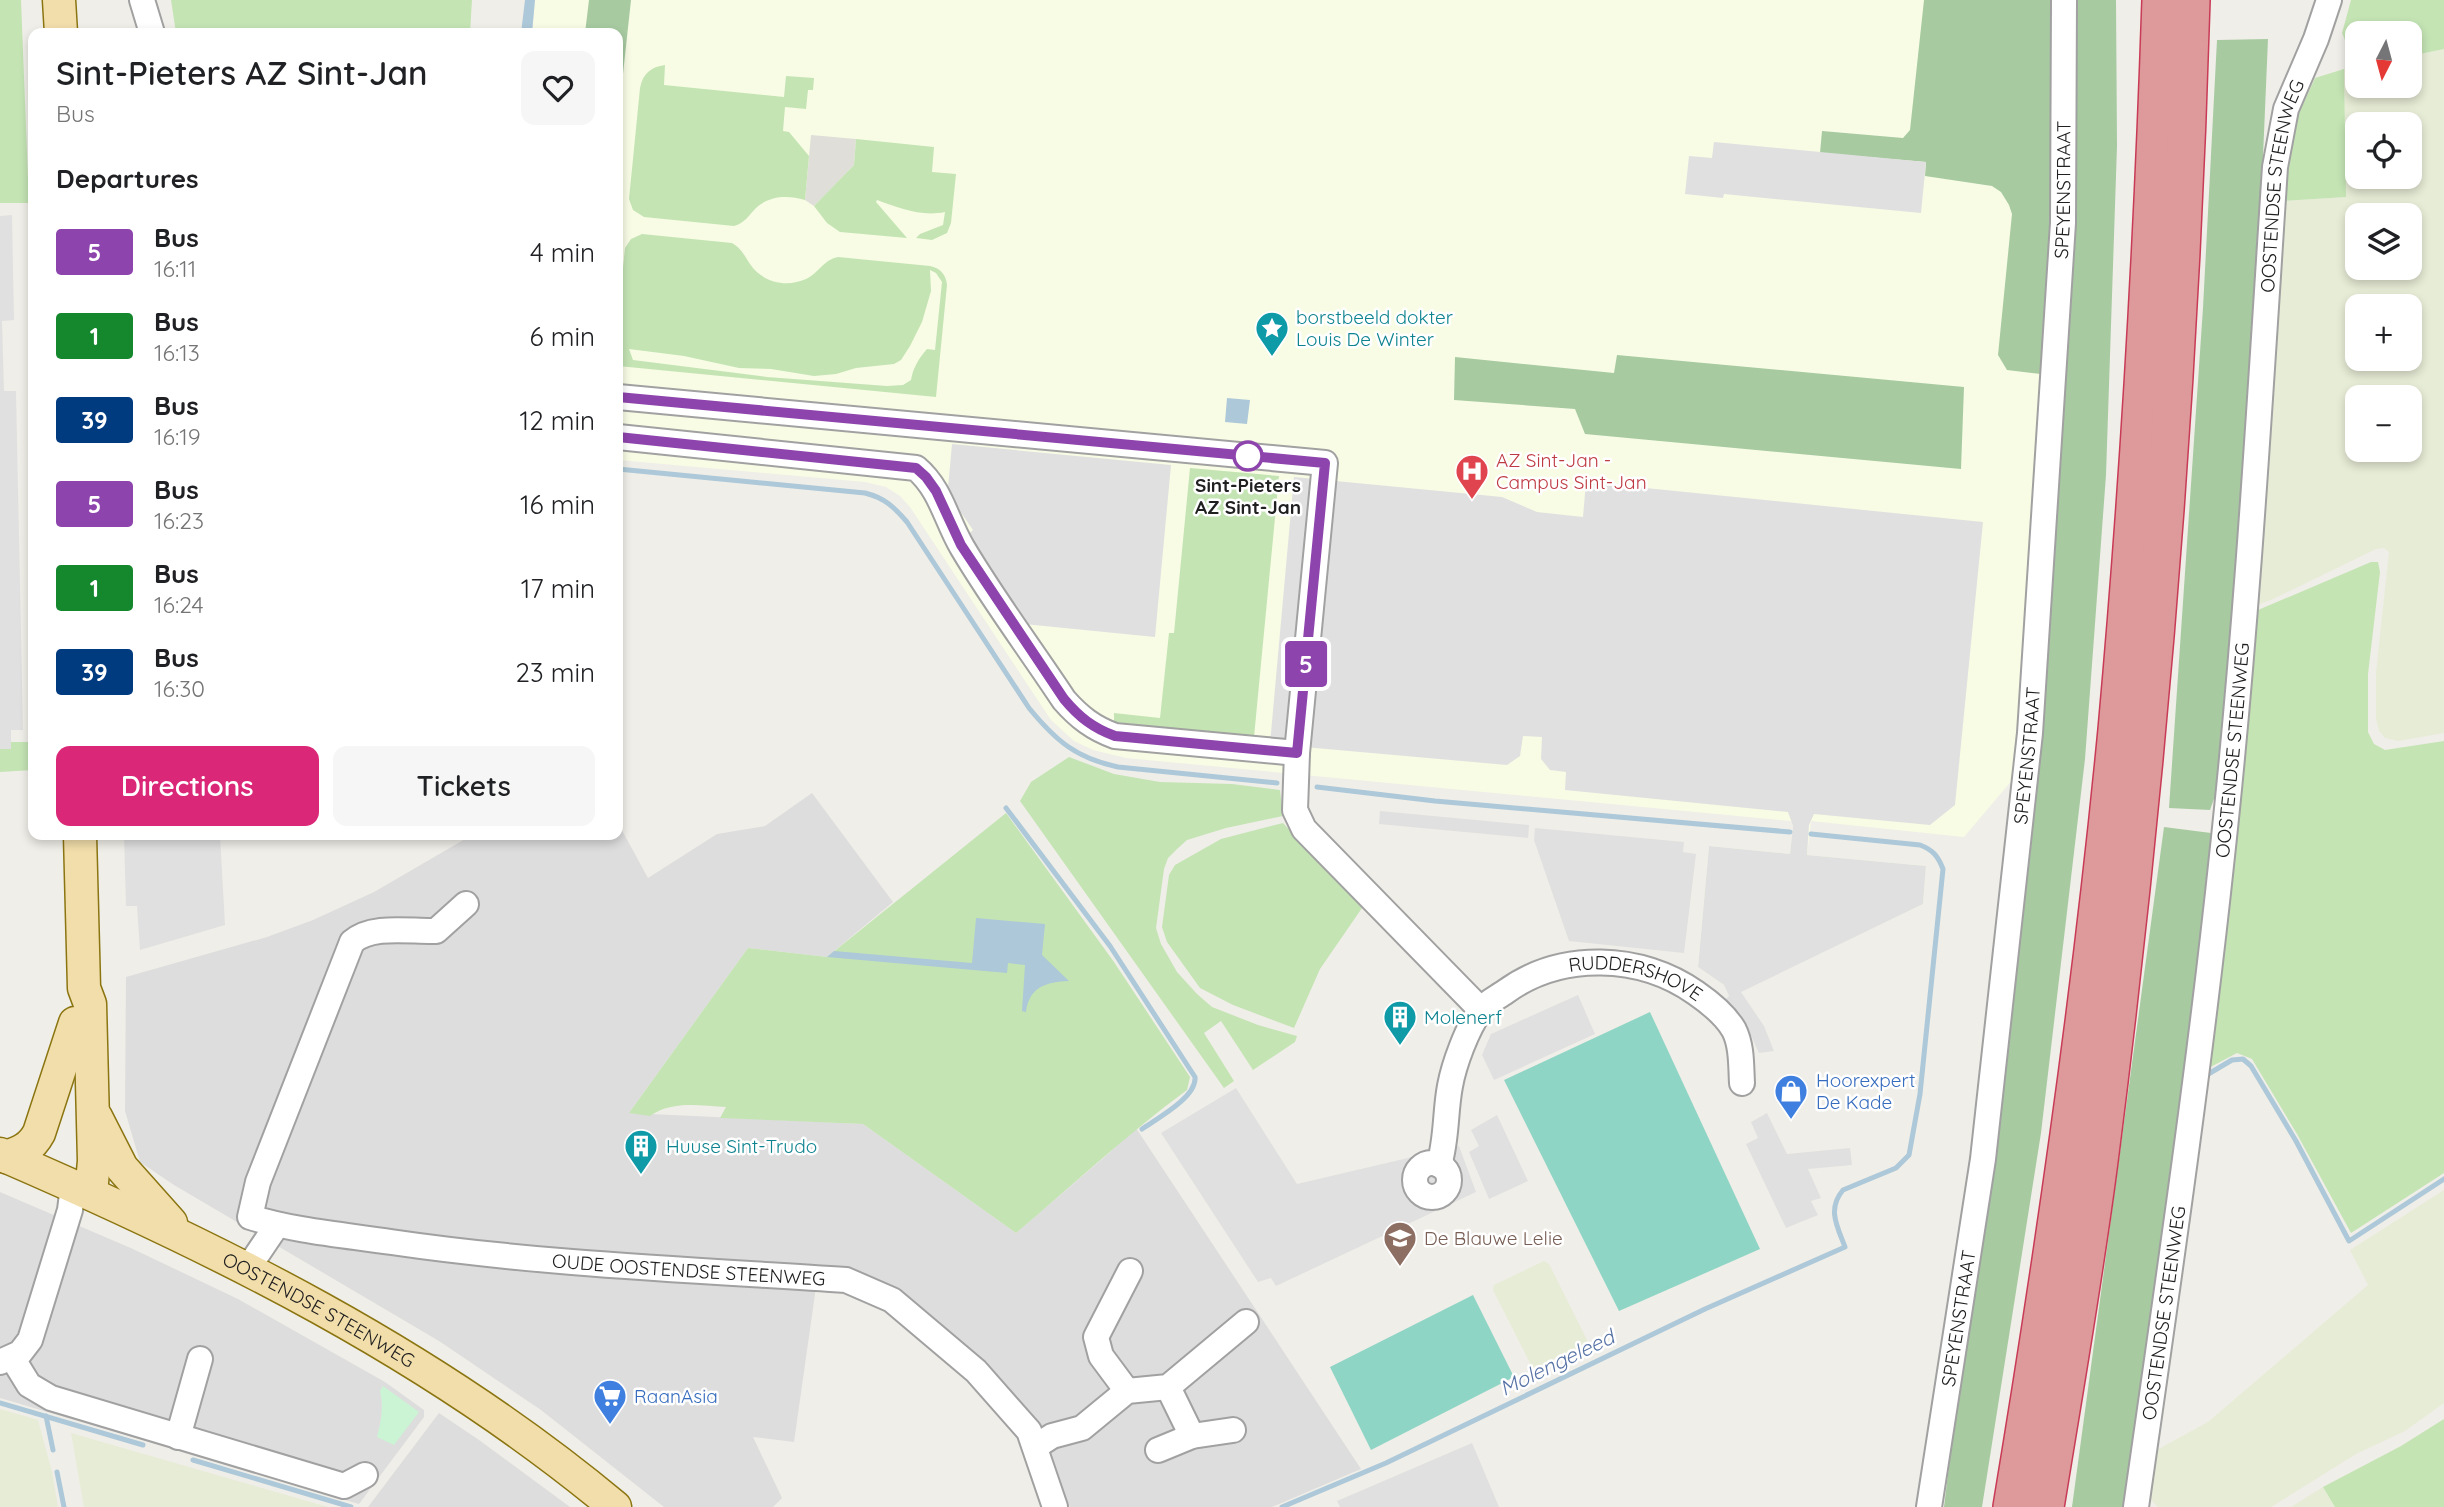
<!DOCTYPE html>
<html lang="en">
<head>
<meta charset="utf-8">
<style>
  body { margin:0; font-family:Quicksand,sans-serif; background:#f6f6f6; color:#202124; height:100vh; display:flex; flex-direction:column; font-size:26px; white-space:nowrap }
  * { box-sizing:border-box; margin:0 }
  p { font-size:23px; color:#757577 }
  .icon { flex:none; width:38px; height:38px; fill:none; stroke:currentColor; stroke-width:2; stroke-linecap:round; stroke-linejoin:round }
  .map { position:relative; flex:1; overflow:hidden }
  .side { position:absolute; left:28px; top:28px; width:595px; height:812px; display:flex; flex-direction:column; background:#fff; border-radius:14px; box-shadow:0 4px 10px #0003 }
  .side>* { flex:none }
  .badge { padding:0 14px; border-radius:5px; font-size:24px; line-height:46px }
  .needle { width:46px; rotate:186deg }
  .controls { position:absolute; left:2345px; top:21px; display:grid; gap:14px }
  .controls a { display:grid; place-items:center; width:77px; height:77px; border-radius:14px; background:#fff; box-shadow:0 4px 10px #0003; font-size:35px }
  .map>.badge { position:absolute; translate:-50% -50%; box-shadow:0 0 0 4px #fff }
  h2 { padding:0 28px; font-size:26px; line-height:63px }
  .round { display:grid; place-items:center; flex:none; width:74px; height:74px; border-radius:14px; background:#f6f6f6 }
  .head { display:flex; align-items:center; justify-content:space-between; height:119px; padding:0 28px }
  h1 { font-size:33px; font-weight:600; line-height:52px }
  .action { display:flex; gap:14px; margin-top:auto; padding:14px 28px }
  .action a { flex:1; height:80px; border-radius:14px; background:#db2777; color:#fff; font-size:28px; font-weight:600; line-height:80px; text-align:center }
  .action a+a { background:#f6f6f6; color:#202124 }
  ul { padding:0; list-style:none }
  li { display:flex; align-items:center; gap:21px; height:84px; padding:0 28px }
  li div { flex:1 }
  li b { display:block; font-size:26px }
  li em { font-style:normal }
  li .badge { min-width:77px; font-weight:700; text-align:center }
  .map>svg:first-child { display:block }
  .residential { fill:#dedddd }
  .education { fill:#f8fce5 }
  .airport { fill:#dfded9 }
  .farmland { fill:#e7ecd6; fill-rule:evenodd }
  .grass { fill:#c4e4b4; fill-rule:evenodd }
  .forest { fill:#a7caa1 }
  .park { fill:#cbf4d4 }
  .pitch { fill:#8fd5c5 }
  .parking { fill:#e0e0e0 }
  .water { fill:#adc8d8 }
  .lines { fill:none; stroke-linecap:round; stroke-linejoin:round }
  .stream { stroke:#adc8d8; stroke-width:5 }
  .minor-casing { stroke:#a1a1a1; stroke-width:28 }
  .major-casing { stroke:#8b7511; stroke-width:35 }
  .highway-casing { stroke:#c83b56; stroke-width:40 }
  .minor { stroke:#fff; stroke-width:24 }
  .major { stroke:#f2deab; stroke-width:32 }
  .highway { stroke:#de999b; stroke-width:37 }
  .line-casing { stroke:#fff; stroke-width:16 }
  .line { stroke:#8e44ad; stroke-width:10 }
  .stop-dot { fill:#fff; stroke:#8e44ad; stroke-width:3.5 }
  .labels { text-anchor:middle; stroke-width:5; stroke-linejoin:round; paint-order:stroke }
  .street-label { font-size:19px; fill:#202020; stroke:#fff }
  .culture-label { font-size:19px; fill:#0d838f; stroke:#fff; text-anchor:start }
  .health-label { font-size:19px; fill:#be3a42; stroke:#fff; text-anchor:start }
  .stop-label { font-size:19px; font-weight:bold; fill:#202020; stroke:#fff }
  .shop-label { font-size:19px; fill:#366cbe; stroke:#fff; text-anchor:start }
  .education-label { font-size:19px; fill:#785e54; stroke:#fff; text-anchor:start }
  .water-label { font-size:21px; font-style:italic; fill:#5773a6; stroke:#fff }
</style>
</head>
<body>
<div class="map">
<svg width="2444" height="1507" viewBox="0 0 2444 1507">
  <rect width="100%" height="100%" fill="#f0eee8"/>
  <g class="residential">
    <polygon points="812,793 893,902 827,957 748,948 629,1113 863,1124 1016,1233 1108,1154 1136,1128 1361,1469 1272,1507 1070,1507 1034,1430 999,1383 923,1310 890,1286 816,1287 794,1442 753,1437 782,1498 773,1507 664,1507 541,1410 439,1341 174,1185 140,1162 125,1111 126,977 267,937 313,920 374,892 472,835 618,835 618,823 648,878 717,834 765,826"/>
    <polygon points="0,1192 133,1249 238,1299 385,1382 424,1410 424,1417 359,1504 0,1398"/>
    <polygon points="439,1413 479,1440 570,1507 368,1507"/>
  </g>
  <polygon class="education" points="535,0 2056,0 2058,222 2019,772 1964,837 1811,821 1807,855 1926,866 1923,904 1729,996 1724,985 1698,967 1709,846 1790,854 1793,826 1791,821 1126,758 1093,750 1074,741 1051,720 910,507 900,496 886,487 865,482 618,460 618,33 532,33"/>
  <polygon class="airport" points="811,135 856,139 854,165 814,206 805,200"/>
  <g class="farmland">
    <path d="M 2444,49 L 2444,733 L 2398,741 L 2385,738 L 2379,731 L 2376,718 L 2376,673 L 2389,552 L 2384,548 L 2376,549 L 2271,600 L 2251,607 L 2280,201 L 2346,197 L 2344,69 L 2357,66 L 2357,86 L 2410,86 L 2410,56 ZM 2357,124 L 2410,124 L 2410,177 L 2357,177 ZM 2357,215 L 2410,215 L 2410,268 L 2357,268 ZM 2357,306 L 2410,306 L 2410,359 L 2357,359 ZM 2357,397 L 2410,397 L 2410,450 L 2357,450 Z"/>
    <polygon points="2444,1190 2444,1403 2405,1431 2356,1454 2271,1507 2158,1507 2148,1497 2153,1452 2208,1422 2368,1285 2350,1250"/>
    <polygon points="1544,1261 1549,1264 1588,1342 1533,1369 1493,1290 1494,1285"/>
    <polygon points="0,1409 38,1420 52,1472 58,1507 0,1507"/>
    <polygon points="71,1433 328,1507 84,1507"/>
    <polygon points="2323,1487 2335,1507 2291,1507"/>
  </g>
  <g class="grass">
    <polygon points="0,0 21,0 29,203 0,203"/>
    <polygon points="171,0 472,0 470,33 176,33"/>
    <polygon points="2351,0 2444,0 2444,49 2410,56 2410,33 2357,33 2356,66 2342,33"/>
    <path d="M 665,65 L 664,85 L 784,97 L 786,76 L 814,78 L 813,90 L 808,90 L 806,109 L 785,107 L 783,131 L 789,132 L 809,156 L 805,200 C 788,195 770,195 756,208 C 748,216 745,223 734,226 L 644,217 L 633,210 L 629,199 L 640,88 C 643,73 651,67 665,65 Z"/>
    <polygon points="2344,69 2346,197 2280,201 2293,126 2315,78"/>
    <path d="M 856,139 L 934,147 L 932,172 L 956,174 L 951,223 L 947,233 L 932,240 L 916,238 L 920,234 L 943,225 L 945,212 C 921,217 899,208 877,200 L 876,202 L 907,238 L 840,232 L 827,223 L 814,206 L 854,165 Z"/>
    <path d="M 642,234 L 732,243 C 742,249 744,255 750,264 C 762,282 786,288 806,279 C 819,273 823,260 838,257 L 930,266 C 940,268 946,274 947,285 L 936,397 L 618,366 L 618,317 L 625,248 L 631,239 ZM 930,270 L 936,273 L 942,282 L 935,350 L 927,349 C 919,358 913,368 911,380 L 903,385 L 887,386 L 767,377 L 633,360 L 629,349 L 684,356 L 739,368 L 771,369 L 814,376 L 836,374 L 856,368 L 894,364 L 901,360 L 910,346 L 922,322 L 931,291 Z"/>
    <polygon points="1190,468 1279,476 1254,737 1114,722 1114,713 1160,718 1169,633 1174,633"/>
    <polygon points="2371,562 2378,562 2380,572 2368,674 2368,732 2374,744 2385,750 2444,741 2444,1173 2351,1233 2297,1134 2252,1059 2237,1053 2203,1071 2251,613"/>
    <polygon points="11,742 33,742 33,770 0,772 0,749 11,749"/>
    <polygon points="1069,757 1114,774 1160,782 1232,784 1280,790 1283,816 1226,828 1187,840 1177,849 1168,858 1164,869 1156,928 1161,944 1177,972 1197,994 1212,1007 1258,1025 1297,1036 1295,1042 1253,1070 1221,1021 1204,1033 1234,1081 1224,1088 1020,801 1031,782"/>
    <path d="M 1006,813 L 1114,962 L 1190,1077 L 1187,1090 C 1127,1134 1073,1185 1016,1233 L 863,1124 L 720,1118 L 726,1107 C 700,1106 673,1100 650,1116 L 629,1113 L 748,948 L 827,957 Z"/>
    <polygon points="1283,823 1362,908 1320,969 1294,1028 1233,1005 1200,988 1167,942 1162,927 1169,875 1175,865 1221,839"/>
    <polygon points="2444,1419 2444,1507 2335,1507 2323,1487 2401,1446"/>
  </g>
  <g class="forest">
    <polygon points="589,0 631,0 618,120 618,33 585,33"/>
    <polygon points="1924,0 2056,0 2058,222 2041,374 2007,370 1998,355 2012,214 2009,205 2001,192 1992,186 1925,176 1926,162 1820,153 1822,131 1903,138 1910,130"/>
    <polygon points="2074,0 2116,0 2117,146 2106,475 2085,759 2041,1133 1982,1507 1944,1507 1973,1267 2011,1009"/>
    <polygon points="2268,39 2257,298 2230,699 2216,793 2210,810 2169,808 2203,308 2217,40"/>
    <polygon points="1617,355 1964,387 1961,469 1585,434 1575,409 1454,400 1455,357 1614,373"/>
    <polygon points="2164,827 2211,833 2186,1062 2128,1507 2072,1507"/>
  </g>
  <path class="park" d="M 383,1386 L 419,1412 L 394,1445 L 377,1437 C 381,1421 384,1407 380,1391 Z"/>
  <g class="pitch">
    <polygon points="1650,1012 1760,1249 1619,1311 1504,1080"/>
    <polygon points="1473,1295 1514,1377 1371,1450 1330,1367"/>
  </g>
  <g class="parking">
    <polygon points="1714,142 1926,162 1921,213 1724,194 1723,198 1685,194 1689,156 1712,158"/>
    <polygon points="12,215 14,320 2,321 4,391 16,391 23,730 11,730 11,749 0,749 0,216"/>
    <polygon points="952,444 1171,465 1155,637 1024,624 964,538 973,530 953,501 948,488"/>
    <polygon points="1294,477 1502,497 1537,512 1583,517 1586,482 1983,522 1955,805 1930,825 1814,814 1809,825 1807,855 1926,866 1923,904 1741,992 1764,1026 1774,1051 1759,1053 1747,1027 1725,1000 1729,996 1724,985 1698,967 1709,846 1790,854 1793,826 1788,812 1565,790 1566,772 1550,770 1541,759 1542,737 1523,736 1520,756 1507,765 1270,744"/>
    <polygon points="1380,811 1529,825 1528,838 1379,824"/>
    <polygon points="1535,828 1684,842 1683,852 1696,854 1684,953 1569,941 1534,840"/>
    <polygon points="124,835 220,835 225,925 140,950 137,906 126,906"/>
    <polygon points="1578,995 1595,1034 1494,1080 1482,1055 1491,1034"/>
    <polygon points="1236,1088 1297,1184 1459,1146 1476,1192 1276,1286 1271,1278 1258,1282 1161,1133"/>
    <polygon points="1767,1113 1787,1154 1850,1148 1852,1165 1808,1169 1821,1198 1811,1201 1818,1215 1786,1228 1746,1144 1758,1138 1751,1122"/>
    <polygon points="1497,1115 1528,1181 1489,1199 1469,1152 1479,1146 1471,1130"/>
    <polygon points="1472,1443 1499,1507 1340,1507 1337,1501"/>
  </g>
  <g class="water">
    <polygon points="525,0 535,0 532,33 521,33"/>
    <polygon points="1227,398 1250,400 1247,424 1225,422"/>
    <path d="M 976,918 L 1045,924 L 1042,955 L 1069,981 C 1046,982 1029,987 1026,1012 L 1022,1011 L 1025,965 L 1008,963 L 1007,973 L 827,957 L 834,951 L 972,963 Z"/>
  </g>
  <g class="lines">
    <g class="stream">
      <path d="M 618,469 L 865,493 C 885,498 894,507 907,522 L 1029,708 C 1056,741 1076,758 1118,767 L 1277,783"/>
      <polyline points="1317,787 1435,801 1790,832"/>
      <path d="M 1006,808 L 1110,946 L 1195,1077 C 1197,1097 1158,1118 1142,1129"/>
      <polyline points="2205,1076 2232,1060 2243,1059 2251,1066 2296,1141 2349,1241 2444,1179"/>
      <polyline points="0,1403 143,1445"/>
      <polyline points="46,1416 53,1450"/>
      <polyline points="193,1460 351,1507"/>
      <polyline points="57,1472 64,1507"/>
      <path d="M 1282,1507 L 1386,1463 L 1705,1309 L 1845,1247 C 1837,1226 1827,1209 1843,1190 L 1896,1168 L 1909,1155 L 1920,1094 L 1943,869 C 1938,856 1933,850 1920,845 L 1811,834"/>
    </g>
    <defs>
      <g id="minor">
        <polyline points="142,0 152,33"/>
        <polyline points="618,397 1325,463 1297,753 1295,810 1304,829 1481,1010"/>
        <path d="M 618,437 L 916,468 C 941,489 946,520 962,547 C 992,598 1031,650 1064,700 C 1079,717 1093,728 1115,736 L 1297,753"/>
        <path id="s1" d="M 466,904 L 436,931 C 411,932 372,924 352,942 L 258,1182 L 250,1217 C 295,1231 344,1235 391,1242 C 541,1264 694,1270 846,1280 L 892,1300 L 976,1371 L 1029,1431 L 1055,1507"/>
        <circle cx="1432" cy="1180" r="17"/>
        <path id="s2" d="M 1439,1165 C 1447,1139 1445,1112 1450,1086 C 1454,1064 1467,1029 1480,1011 C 1485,1003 1498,997 1505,992 C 1561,951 1641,954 1696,993 C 1709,1002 1726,1016 1734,1030 C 1742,1046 1741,1066 1742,1083"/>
        <polyline points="248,1268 277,1225"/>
        <polyline points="13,1359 29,1385 51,1398 344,1486 365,1475"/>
        <polyline points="0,1362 20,1353 30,1340 70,1210 73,1186"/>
        <polyline points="1168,1387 1192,1436"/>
        <polyline points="1127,1391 1101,1356 1096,1337 1130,1271"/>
        <polyline points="178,1437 200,1359"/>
        <polyline points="1035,1447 1052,1436 1082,1428 1127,1391 1168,1387 1246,1322"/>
        <polyline points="1158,1450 1192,1436 1233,1430"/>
        <path id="s3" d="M 1929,1507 L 1983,1159 L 2030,733 L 2063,223 L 2064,0"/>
        <path id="s4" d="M 2136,1507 C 2167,1290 2199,1073 2222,856 C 2247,627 2260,397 2275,167 L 2286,109 L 2316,39 L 2329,0"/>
      </g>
      <g id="major">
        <polyline points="59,0 61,33"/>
        <polyline points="80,835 84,988 90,1004 94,1161 91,1193"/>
        <polyline points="96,1117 122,1168 171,1223"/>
        <path id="s5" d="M 0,1154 C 218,1248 432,1354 615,1507"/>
        <path d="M 6,1157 C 21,1152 31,1148 39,1133 L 75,1023"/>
      </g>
      <g id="highway">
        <path d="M 2012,1507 C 2055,1249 2092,990 2117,730 C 2139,487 2153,243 2161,0"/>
        <path d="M 2045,1507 C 2064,1389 2085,1272 2100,1153 C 2149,771 2180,386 2191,0"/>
      </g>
    </defs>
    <use href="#minor" class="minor-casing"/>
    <use href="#major" class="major-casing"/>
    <use href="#highway" class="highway-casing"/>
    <use href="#minor" class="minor"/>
    <use href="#major" class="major"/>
    <use href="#highway" class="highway"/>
  </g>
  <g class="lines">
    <defs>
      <path id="line" d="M 618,397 L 1325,463 L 1297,753 L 1115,736 C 1093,728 1079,717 1064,699 L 961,545 L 936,491 L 926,477 L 916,468 L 618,437"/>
    </defs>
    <use href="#line" class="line-casing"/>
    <use href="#line" class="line"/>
  </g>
  <defs>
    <symbol id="sight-pin" viewBox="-11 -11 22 30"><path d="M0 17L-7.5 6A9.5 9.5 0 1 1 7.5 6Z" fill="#0f9aa8" stroke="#fff"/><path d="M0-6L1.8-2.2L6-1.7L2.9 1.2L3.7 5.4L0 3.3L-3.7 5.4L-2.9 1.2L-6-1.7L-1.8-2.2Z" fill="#fff"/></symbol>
    <symbol id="hospital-pin" viewBox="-11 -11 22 30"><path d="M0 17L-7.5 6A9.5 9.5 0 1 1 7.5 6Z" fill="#e0444e" stroke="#fff"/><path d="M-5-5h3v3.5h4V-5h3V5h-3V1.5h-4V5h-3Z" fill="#fff"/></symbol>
    <symbol id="building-pin" viewBox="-11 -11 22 30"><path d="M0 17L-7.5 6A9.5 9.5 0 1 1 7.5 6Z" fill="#0f9aa8" stroke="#fff"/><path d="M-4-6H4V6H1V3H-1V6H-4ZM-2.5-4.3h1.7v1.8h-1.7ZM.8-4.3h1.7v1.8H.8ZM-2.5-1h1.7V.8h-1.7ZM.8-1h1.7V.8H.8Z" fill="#fff"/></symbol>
    <symbol id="shop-pin" viewBox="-11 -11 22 30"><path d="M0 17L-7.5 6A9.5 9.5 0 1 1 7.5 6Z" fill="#3f7fe0" stroke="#fff"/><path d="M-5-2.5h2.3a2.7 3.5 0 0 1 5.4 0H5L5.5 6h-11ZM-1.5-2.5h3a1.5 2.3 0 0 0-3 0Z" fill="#fff"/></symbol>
    <symbol id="school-pin" viewBox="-11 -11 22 30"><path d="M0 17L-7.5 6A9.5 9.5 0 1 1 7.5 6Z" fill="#8d6e63" stroke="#fff"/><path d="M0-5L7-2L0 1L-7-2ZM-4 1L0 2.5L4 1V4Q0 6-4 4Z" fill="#fff"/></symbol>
    <symbol id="supermarket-pin" viewBox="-11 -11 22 30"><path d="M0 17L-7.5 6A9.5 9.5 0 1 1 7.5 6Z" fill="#3f7fe0" stroke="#fff"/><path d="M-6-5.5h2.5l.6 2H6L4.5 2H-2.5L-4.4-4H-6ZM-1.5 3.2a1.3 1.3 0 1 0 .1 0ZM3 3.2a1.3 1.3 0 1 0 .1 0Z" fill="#fff"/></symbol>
  </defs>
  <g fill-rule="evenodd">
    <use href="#sight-pin" x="1253" y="309" width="38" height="52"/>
    <use href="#hospital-pin" x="1453" y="452" width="38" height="52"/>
    <use href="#building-pin" x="1381" y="998" width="38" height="52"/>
    <use href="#shop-pin" x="1772" y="1072" width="38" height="52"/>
    <use href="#building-pin" x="622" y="1127" width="38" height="52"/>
    <use href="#school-pin" x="1381" y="1219" width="38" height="52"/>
    <use href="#supermarket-pin" x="591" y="1377" width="38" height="52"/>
  </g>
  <circle class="stop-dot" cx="1248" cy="456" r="14"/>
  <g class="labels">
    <g class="street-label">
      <text dy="7" stroke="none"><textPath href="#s4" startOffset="1330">OOSTENDSE STEENWEG</textPath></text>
      <text dy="7" stroke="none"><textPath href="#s3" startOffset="1325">SPEYENSTRAAT</textPath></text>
      <text dy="7" stroke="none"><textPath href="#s4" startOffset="763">OOSTENDSE STEENWEG</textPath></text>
      <text dy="7" stroke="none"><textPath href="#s3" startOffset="758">SPEYENSTRAAT</textPath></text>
      <text dy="7" stroke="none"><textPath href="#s2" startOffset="332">RUDDERSHOVE</textPath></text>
      <text dy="7" stroke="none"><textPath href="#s1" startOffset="863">OUDE OOSTENDSE STEENWEG</textPath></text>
      <text dy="7" stroke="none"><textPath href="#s5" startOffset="355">OOSTENDSE STEENWEG</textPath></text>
      <text dy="7" stroke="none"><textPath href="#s4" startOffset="196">OOSTENDSE STEENWEG</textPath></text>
      <text dy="7" stroke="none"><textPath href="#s3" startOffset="191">SPEYENSTRAAT</textPath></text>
    </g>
    <g class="culture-label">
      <text x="1296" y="324">borstbeeld dokter<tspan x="1296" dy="22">Louis De Winter</tspan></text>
      <text x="1424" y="1024">Molenerf</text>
      <text x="666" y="1153">Huuse Sint-Trudo</text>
    </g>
    <g class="health-label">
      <text x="1496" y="467">AZ Sint-Jan -<tspan x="1496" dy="22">Campus Sint-Jan</tspan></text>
    </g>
    <g class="stop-label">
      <text x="1248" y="492">Sint-Pieters<tspan x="1248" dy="22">AZ Sint-Jan</tspan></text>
    </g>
    <g class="shop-label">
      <text x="1816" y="1087">Hoorexpert<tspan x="1816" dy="22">De Kade</tspan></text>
      <text x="634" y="1403">RaanAsia</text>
    </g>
    <g class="education-label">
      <text x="1424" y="1245">De Blauwe Lelie</text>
    </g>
    <g class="water-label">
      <text transform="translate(1557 1363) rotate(-26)" y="7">Molengeleed</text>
    </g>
  </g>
</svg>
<div class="controls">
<a><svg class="needle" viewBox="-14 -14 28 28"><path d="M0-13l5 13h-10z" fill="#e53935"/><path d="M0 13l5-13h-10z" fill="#757577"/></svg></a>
<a><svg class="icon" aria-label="locate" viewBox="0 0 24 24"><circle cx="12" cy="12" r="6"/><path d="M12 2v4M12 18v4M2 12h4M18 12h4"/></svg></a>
<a><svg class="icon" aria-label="layers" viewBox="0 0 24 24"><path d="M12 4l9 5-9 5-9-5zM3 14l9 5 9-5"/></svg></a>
<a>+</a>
<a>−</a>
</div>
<b class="badge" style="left:1306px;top:664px;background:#8e44ad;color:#fff">5</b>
<section class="side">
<div class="head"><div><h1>Sint-Pieters AZ Sint-Jan</h1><p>Bus</p></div><a class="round"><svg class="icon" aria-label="heart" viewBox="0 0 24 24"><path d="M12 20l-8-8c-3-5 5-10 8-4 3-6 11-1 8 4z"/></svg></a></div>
<h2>Departures</h2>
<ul>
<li><span class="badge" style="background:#8e44ad;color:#fff">5</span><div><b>Bus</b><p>16:11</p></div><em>4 min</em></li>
<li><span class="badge" style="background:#15882e;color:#fff">1</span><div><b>Bus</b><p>16:13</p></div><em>6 min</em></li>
<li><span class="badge" style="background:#003b80;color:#fff">39</span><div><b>Bus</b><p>16:19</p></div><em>12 min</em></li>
<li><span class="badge" style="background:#8e44ad;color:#fff">5</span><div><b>Bus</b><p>16:23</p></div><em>16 min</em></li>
<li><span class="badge" style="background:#15882e;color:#fff">1</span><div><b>Bus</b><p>16:24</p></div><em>17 min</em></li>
<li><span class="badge" style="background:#003b80;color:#fff">39</span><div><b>Bus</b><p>16:30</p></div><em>23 min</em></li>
</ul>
<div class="action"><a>Directions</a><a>Tickets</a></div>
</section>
</div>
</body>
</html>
